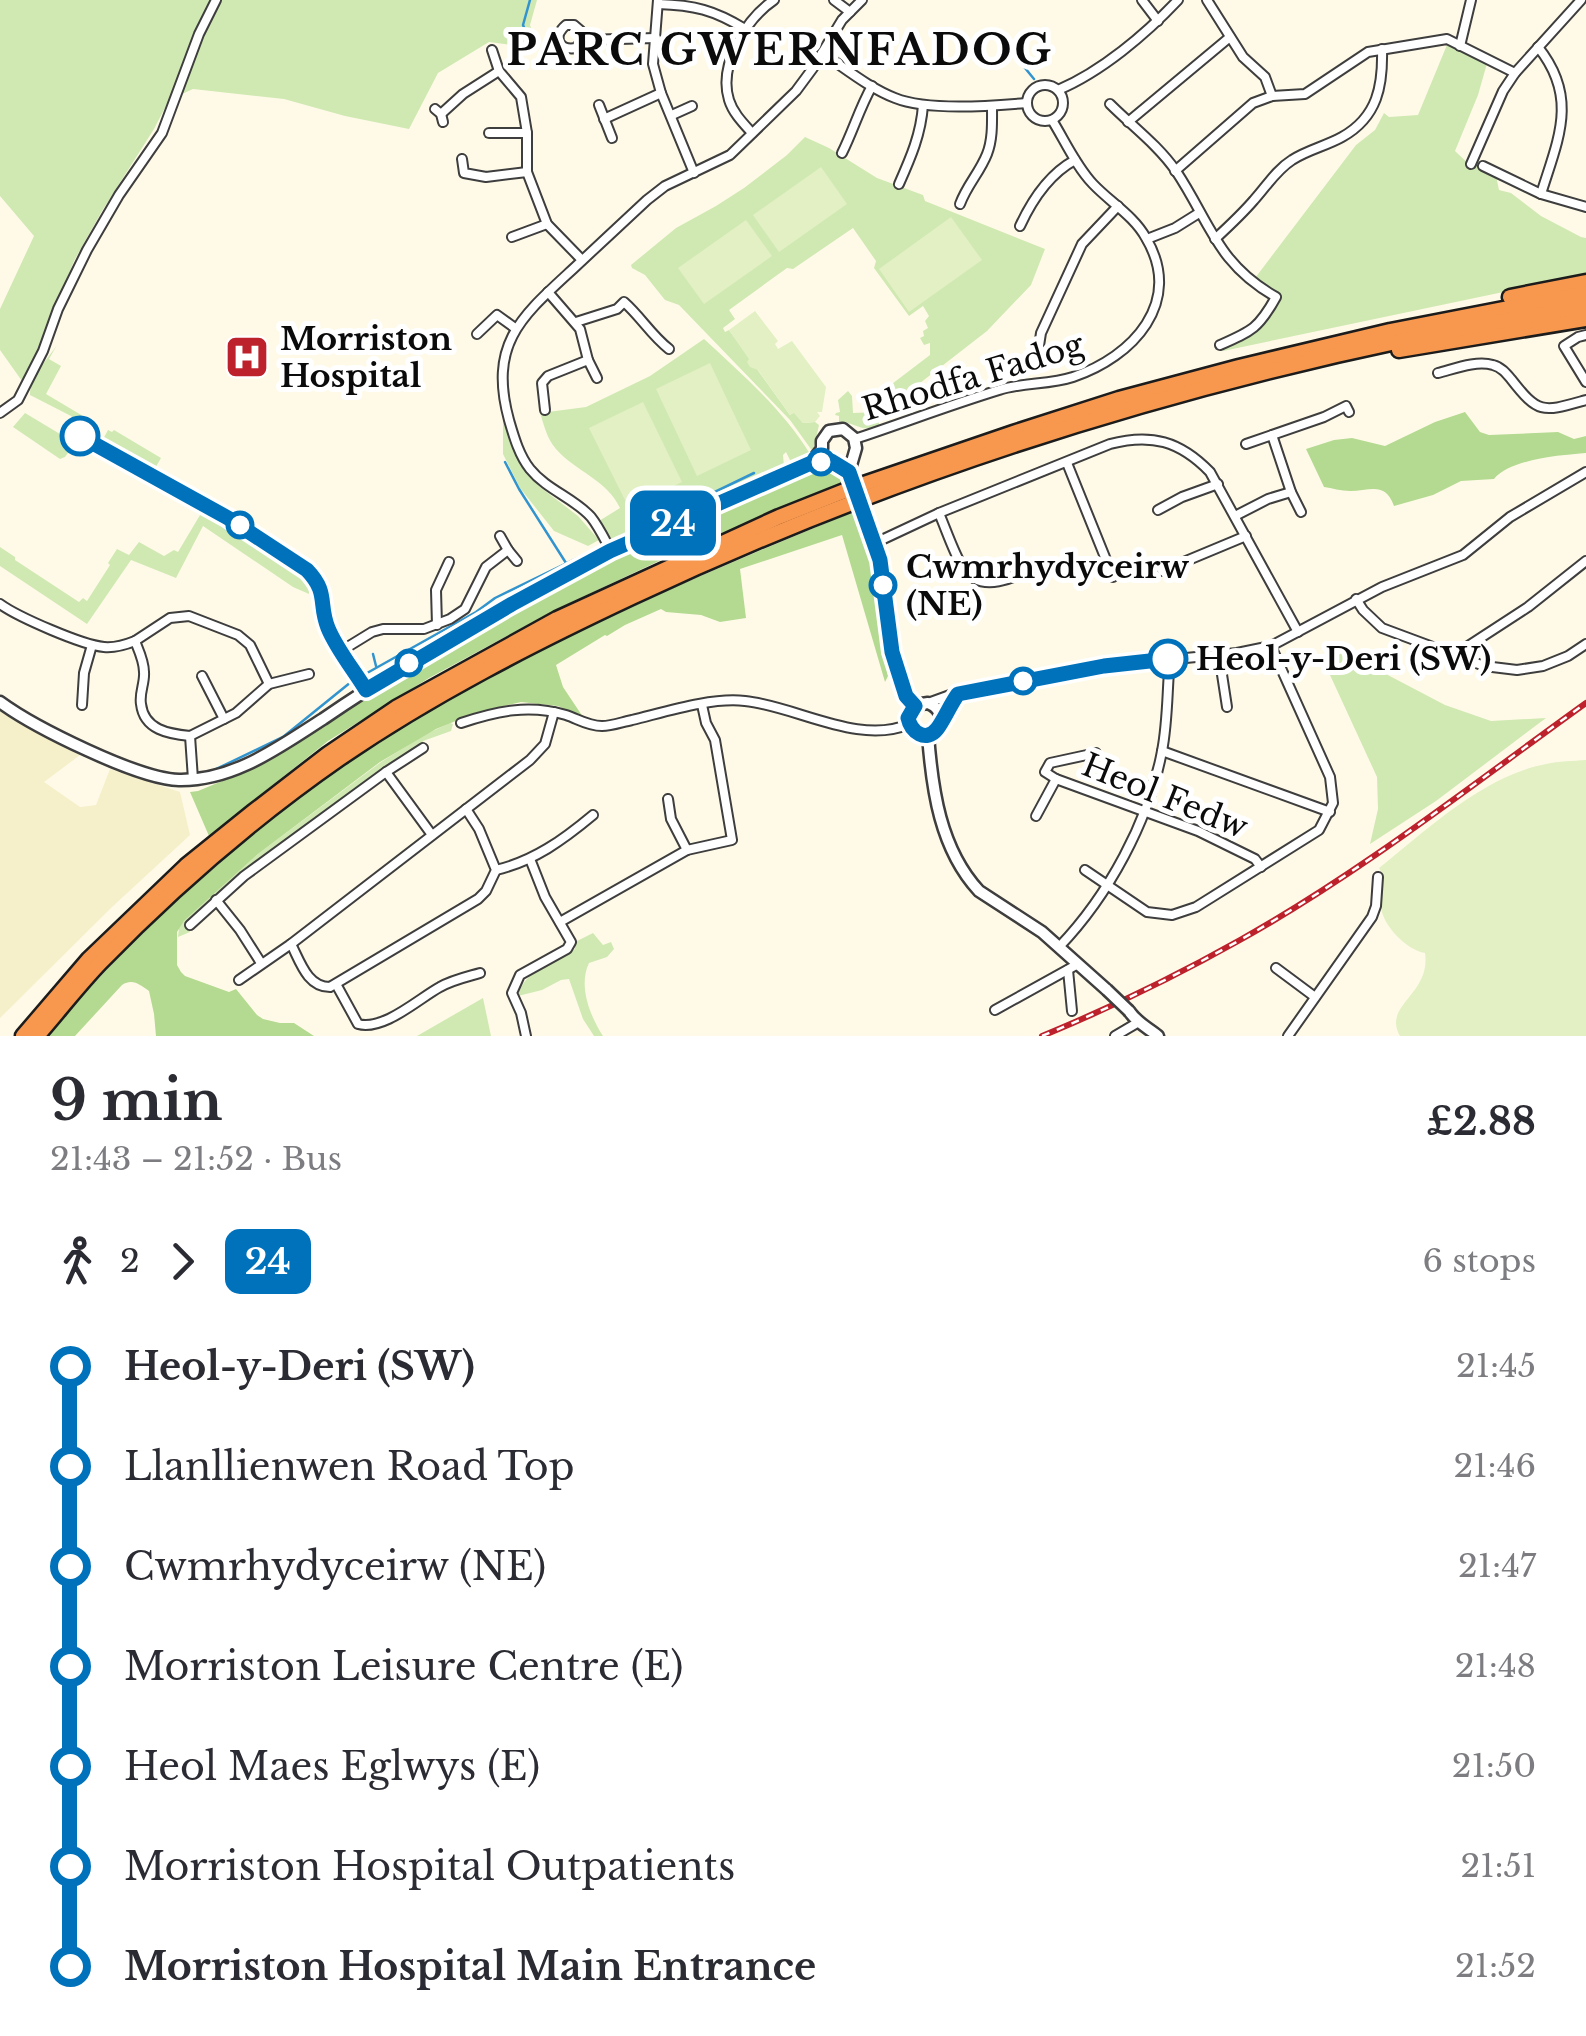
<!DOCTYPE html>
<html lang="en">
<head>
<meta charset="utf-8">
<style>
  body { margin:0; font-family:"Libre Baskerville",serif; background:#f2f2f3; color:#2b2b33; height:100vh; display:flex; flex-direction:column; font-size:38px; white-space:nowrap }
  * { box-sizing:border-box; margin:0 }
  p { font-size:32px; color:#7c7c81 }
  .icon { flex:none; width:55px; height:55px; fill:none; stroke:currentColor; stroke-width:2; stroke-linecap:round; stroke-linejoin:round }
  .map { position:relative; height:1036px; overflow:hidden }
  .drawer { display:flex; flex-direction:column; background:#fff; flex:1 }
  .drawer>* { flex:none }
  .badge { padding:0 20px; border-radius:15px; font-size:35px; line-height:65px }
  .map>.badge { position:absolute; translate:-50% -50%; box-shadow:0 0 0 5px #fff }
  .legs { display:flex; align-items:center; gap:15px; height:110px; padding:0 50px; font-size:32px }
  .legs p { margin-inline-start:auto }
  .headline { display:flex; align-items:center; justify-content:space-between; height:170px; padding:0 50px }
  h1 { font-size:55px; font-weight:800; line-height:75px }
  ul { padding:0 50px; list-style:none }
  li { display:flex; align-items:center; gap:35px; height:100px; font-size:38px }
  li i { display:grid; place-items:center; width:15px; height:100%; margin:0 12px; background:currentColor }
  li i::after { content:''; width:25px; height:25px; margin:-12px; border:8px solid; border-radius:50%; background:#fff }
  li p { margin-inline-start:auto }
  li:first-child i { background:linear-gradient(#0000 50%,currentColor 0) }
  li:last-child i { background:linear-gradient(currentColor 50%,#0000 0) }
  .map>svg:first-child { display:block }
  .farmland { fill:#f5f0c9 }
  .green { fill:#d0e9b2 }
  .forest { fill:#b4da91 }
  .pitch { fill:#e2f0c4 }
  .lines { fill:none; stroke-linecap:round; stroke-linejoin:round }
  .stream { stroke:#3294cf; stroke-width:2.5 }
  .minor-casing { stroke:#3e3e3e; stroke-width:12 }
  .tertiary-casing { stroke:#3e3e3e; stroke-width:15 }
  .motorway-casing { stroke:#1c1c1c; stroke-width:19 }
  .minor { stroke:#fff; stroke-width:8 }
  .tertiary { stroke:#fff; stroke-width:10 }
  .motorway { stroke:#f7984e; stroke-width:14 }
  .rail-casing { stroke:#bc212c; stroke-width:6 }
  .rail { stroke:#fff; stroke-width:2.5; stroke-dasharray:8; stroke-linecap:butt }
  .tertiary-bridge-casing { stroke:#3e3e3e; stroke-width:15; stroke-linecap:butt }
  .tertiary-bridge { stroke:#fff; stroke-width:10 }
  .line-1-casing { stroke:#fff; stroke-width:22 }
  .line-1 { stroke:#0072bc; stroke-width:15 }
  .stop-1-dot { fill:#fff; stroke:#0072bc; stroke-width:5 }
  .labels { text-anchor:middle; stroke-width:10; stroke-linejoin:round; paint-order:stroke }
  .poi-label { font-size:32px; font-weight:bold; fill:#0b0b0b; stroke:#fff; text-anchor:start }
  .street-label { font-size:32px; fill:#0b0b0b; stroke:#fff }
  .stop-label { font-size:32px; font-weight:bold; fill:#0b0b0b; stroke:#fff; text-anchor:start }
  .district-label { font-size:42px; font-weight:bold; letter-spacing:2.5px; fill:#0b0b0b; stroke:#fff }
</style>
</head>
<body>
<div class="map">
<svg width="1586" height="1036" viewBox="0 0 1586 1036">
  <rect width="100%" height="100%" fill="#fffae8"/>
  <polygon class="farmland" points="0,709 11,718 80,755 44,782 80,807 96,805 110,769 180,792 190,835 112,907 0,1018"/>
  <g class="green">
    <polygon points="0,0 537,0 530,25 536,42 529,47 489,42 438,73 409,129 345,116 284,99 193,89 169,100 154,129 102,211 74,261 29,371 22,381 0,350 0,309 34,236 0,196"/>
    <polygon points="1449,40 1488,60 1478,95 1455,151 1472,167 1476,161 1483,170 1495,171 1499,190 1511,193 1541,216 1581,237 1586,238 1586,278 1576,280 1570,278 1223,351 1220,345 1249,333 1276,297 1252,282 1356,145 1375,130 1384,113 1389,117 1418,115"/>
    <polygon points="805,137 829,148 877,178 923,195 925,201 1045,249 1031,285 987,331 893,404 884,390 930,355 930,343 924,345 920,338 924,336 923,331 928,328 925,321 929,316 923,306 909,316 874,268 876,261 853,228 793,269 787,268 729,310 735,319 723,328 725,332 729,330 790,415 794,412 803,423 815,422 819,425 813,452 790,420 679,305 665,300 645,275 632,268 631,265 676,228 716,206 744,188 787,155"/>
    <path d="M 704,339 C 742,374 784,411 810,454 L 792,464 L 786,452 L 783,455 L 784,467 L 617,542 L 611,539 L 599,521 L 620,508 C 607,480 575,471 556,449 C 547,439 544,425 540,413 L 586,407 L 650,376 Z"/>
    <path d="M 57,345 L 49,359 L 61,366 L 46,394 L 93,422 L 87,431 L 71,416 L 30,395 C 30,376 47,360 57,345 Z"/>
    <path d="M 848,391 L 852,396 L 853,413 L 878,412 L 879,425 C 859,434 858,422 839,422 L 839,416 L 835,415 L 836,413 L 840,412 L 838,400 Z"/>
    <polygon points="25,413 75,443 65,457 60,459 13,427"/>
    <polygon points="503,420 517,458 540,487 578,516 599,540 588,546 554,531 520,488 503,454"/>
    <polygon points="108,430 112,432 114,430 161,458 154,470 137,463 135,458 120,449 116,450 102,441"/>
    <polygon points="203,510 211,514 213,512 301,571 309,583 309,594 293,587 203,526 176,578 131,560 87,624 0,566 0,547 15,557 15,560 79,602 83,598 87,601 110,565 108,563 117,549 129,555 139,542 164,556 174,550 178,552"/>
    <polygon points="1344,652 1445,705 1491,721 1546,718 1436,801 1370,844 1378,809 1377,777 1324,662"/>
    <polygon points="450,723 453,724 451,731 423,741 422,744 238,878 188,922 190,932 178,937 179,928 184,921 258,854 381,762 426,734"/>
    <path d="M 593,933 L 603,945 L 611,942 L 614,949 L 607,957 L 589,963 C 578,986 590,1016 603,1036 L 594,1036 L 583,1019 L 569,979 L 561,980 L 542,990 L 518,996 C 523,972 551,963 570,952 L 575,949 L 575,942 Z"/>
    <polygon points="483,998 491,1036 417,1036"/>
  </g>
  <g class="forest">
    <path d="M 1465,412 L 1480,432 L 1489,435 L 1558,432 L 1574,439 L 1586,436 L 1586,453 C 1561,455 1510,459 1494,479 L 1461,481 L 1433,495 L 1394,506 C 1385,481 1370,491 1350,491 C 1341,491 1332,488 1324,487 L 1306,449 L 1334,440 L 1352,438 L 1385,446 L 1435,422 Z"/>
    <polygon points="819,468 835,471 844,483 676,553 557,609 429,678 328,741 209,836 190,792 198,791 261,765 369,694 481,625 613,556 751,493"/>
    <path d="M 855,511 L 873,572 L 879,633 L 888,676 L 885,682 L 842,535 L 740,569 L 746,618 L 720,622 L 701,615 L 666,612 L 661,609 L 625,625 L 607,636 L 605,635 L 556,665 L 563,687 L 583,717 L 558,706 L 521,702 L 478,712 L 436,729 L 380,762 L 258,854 L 184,921 L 177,932 L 177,965 L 181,972 L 185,976 L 229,992 L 236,989 L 257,1015 L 263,1019 L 280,1023 L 294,1023 L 314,1036 L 156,1036 L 154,1014 L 149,991 C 140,985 133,978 122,985 L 75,1036 L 47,1036 C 148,917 268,814 398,728 C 438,702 482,681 524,659 C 632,604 743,557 855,511 Z"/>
  </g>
  <g class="pitch">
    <polygon points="821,167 847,204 779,252 753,215"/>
    <polygon points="951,217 982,260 909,312 879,269"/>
    <polygon points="746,220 772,256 704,304 678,268"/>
    <polygon points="755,311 778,341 775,344 778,349 792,341 826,387 822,412 817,412 820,416 815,422 803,423 794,413 790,415 758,370 750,367 747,362 749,359 729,330"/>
    <polygon points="710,363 751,450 697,476 656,389"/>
    <polygon points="643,402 682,482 629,508 589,428"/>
    <path d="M 1586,760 L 1586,1036 L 1400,1036 C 1382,1005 1431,995 1425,953 C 1407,950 1384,927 1381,908 C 1379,893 1388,882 1379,868 C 1428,829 1483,776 1546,764 C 1559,761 1573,761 1586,760 Z"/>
  </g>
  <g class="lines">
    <g class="stream">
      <polyline points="530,0 523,25 531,45"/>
      <polyline points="1003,41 1034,79"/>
      <polyline points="505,462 519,489 566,563"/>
      <polyline points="611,542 754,473"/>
      <polyline points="373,654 376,666"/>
      <polyline points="210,772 283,737 351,682 476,612 495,598 604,545"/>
    </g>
    <defs>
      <g id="minor">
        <polyline points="658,0 653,64 661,93 694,173"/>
        <polyline points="834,0 850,12"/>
        <polyline points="1142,0 1158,21"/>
        <polyline points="1207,0 1243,57 1265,77 1272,96"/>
        <path d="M 658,4 C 694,5 714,10 745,29"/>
        <path d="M 582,40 L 576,48 C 559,51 552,37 566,25 L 574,25 L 581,31 L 582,40 L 656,38"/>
        <polyline points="1460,46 1471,0"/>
        <path d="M 1538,47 C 1579,98 1558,139 1541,194"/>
        <polyline points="492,50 499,71 521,97 527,133 527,172 547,224 582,260"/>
        <path d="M 822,53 C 845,68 869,88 895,98 C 927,111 990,106 1026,103"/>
        <circle cx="1045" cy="103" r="18"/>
        <path d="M 1058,90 C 1101,72 1146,34 1178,0"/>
        <path d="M 1110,104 C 1132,126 1158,145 1176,171 C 1210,222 1217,264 1276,297 C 1259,328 1252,331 1220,345"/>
        <polyline points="599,105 612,138"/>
        <polyline points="435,109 441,114 443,122"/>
        <polyline points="441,114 463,94 499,71"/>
        <polyline points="672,115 692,106"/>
        <polyline points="604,119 661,93"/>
        <polyline points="1128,122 1230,37"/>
        <polyline points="489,133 527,133"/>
        <path d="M 752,133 C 743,123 733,113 729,100 C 718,65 746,19 774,0"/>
        <path d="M 842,153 C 853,131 860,107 872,86"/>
        <polyline points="462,159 464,173 486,177 527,172"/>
        <polyline points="1471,164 1503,91 1515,73 1581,0"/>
        <polyline points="1483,166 1541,194 1586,207"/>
        <polyline points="1175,171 1253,103 1272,96 1305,94 1368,52 1447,39 1515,73"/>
        <path d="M 899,184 C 911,157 921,134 923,105"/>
        <path d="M 960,204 C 967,185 980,172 987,154 C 993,139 992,121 992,106"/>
        <path d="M 1020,226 C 1032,200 1049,174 1075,160"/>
        <polyline points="512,237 547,224"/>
        <polyline points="1147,239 1175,228 1199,213"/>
        <path d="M 1215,239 C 1228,227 1242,214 1254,200 C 1266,187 1276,170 1292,160 C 1307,150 1326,146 1342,137 C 1378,117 1383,85 1382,49"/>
        <polyline points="548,292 580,329 588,360 597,378"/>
        <path d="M 576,322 L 617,309 L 624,302 C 641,317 651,335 669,349"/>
        <polyline points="477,334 497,315 515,328"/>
        <polyline points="1586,335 1578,337 1564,346 1586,382"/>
        <polyline points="1036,365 1041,333 1082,244 1118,206"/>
        <path d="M 1438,373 C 1454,369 1476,360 1493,365 C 1501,367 1506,373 1511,379 C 1539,415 1543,412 1586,400"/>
        <polyline points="545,410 542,383 548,376 588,360"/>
        <polyline points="0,413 18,400 43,351 58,309 87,250 119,195 162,133 199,34 216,0"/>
        <polyline points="1272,435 1291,492 1301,512"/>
        <path d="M 855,439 C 903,423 950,405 999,390 C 1023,382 1049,385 1073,377 C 1133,357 1184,302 1146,238 C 1134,216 1110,202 1093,184 C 1076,166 1065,141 1052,120"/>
        <polyline points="1246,444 1324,417 1346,406 1349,412"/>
        <polyline points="1067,463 1113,577"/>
        <polyline points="1158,510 1182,497 1218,484"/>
        <path d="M 939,513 C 963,571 966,604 1037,566"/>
        <polyline points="1235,516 1268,499 1291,492"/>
        <polyline points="500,536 508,550 517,561"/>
        <path d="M 875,543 L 939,513 L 1110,444 C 1151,433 1180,441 1210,472 L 1298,632"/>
        <path d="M 611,551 C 605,540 599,527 591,517 C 574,498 547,490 530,469 C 519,455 514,437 509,420 C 488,343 522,316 573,269 C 598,246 622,223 647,200 L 665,186 L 730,155 L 796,91 L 813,68 L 842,20 L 862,0"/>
        <polyline points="1162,571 1246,536"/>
        <polyline points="1356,599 1363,610 1382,628 1484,666 1517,670 1543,666 1568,656 1586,644"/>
        <path d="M 0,604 C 18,617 82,645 104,647 C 115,648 125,645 135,641"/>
        <polyline points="437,625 436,590 449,562"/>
        <polyline points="341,651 372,632 383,629 424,629 450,619 465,609 486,567 508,550"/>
        <polyline points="1219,655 1227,707"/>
        <polyline points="1457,657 1462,650 1528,607 1586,561"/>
        <polyline points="202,676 224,719"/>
        <polyline points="928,703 950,695 1104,666 1237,653 1271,646 1382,587 1463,555 1510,517 1586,472"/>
        <polyline points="82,705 84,673 92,645"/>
        <polyline points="941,717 958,694"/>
        <path d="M 461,723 C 497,711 529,704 566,715 C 578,719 588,726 602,726 C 612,726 622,722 632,720 C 665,712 711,697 745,701 C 796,706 859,746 909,724"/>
        <path d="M 190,736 C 169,734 144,730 141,704 C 139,693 145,683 144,672 C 144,661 139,651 135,641 L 170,618 L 189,616 L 238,635 L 250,645 L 269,684"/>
        <polyline points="190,736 236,713 269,684 309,674"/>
        <polyline points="190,736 193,779"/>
        <polyline points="1162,751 1330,812"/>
        <polyline points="1096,753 1050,763 1045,772 1056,779 1198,831 1255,859 1261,867"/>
        <polyline points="386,772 432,835"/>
        <polyline points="1036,816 1056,779"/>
        <polyline points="687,850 732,840 715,740 706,723 702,705"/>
        <path d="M 496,870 C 534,861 563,840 593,815"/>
        <polyline points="1085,870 1147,912 1172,915 1196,907 1319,830 1333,803 1330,777 1271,646"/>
        <polyline points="216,900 240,930 261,963"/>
        <polyline points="560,922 687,850 671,819 668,799"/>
        <polyline points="190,925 244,876 386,772 423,748"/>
        <path d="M 291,944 C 300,961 307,987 330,987 L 478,899 L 486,891 L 496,870 L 479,829 L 466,809"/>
        <path d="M 1059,947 C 1108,896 1149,821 1162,751 C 1168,721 1167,689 1170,659"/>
        <polyline points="1276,968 1315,997"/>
        <polyline points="1068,970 1072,1011"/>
        <polyline points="239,980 291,944 530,760 545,744 554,712"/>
        <path d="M 336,984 L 358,1024 C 384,1031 418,999 440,987 C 452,980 466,977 480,973"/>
        <polyline points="995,1010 1078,964"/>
        <polyline points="526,1036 521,1013 512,993 520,975 567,949 571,942 545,897 530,859"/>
        <polyline points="1115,1036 1137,1023"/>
        <polyline points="1288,1036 1372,917 1376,906 1378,877"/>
      </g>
      <g id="tertiary">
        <path d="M 871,529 C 874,539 878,549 880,559 C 889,604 883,670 915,705"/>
        <path d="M 0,702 C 34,727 138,779 179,780 C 234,781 279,747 323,719 C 352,699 382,680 412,662 C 477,623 543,584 610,551 C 676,519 745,492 811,463 L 831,461 L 849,472 L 856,448 L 854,438 L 843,429 L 829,431 L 822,441 L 822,449 L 811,463"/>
        <path d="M 915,705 L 928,703 C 945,710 944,727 928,735"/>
        <path d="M 915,705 C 906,715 907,725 916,733 L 928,735"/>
        <path d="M 928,735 C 932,789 940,849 979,891 L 1042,932 L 1107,990"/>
        <path d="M 1129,1011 C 1137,1023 1147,1027 1158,1036"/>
      </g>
      <g id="motorway">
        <polyline points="1510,297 1586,282"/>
        <polyline points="1399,350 1586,319"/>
        <polyline points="23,1036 89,959 186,866 253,812 328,754 396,708 557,619 779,517 852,488 1013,433 1119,399 1239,367 1390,331 1586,293"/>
        <path d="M 37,1036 C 58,1012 78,986 100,963 C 173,888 255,817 340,758 C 432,695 532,644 632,597 C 878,481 1139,396 1405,340 C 1465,327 1526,317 1586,306"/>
      </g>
    </defs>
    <use href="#minor" class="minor-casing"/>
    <use href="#tertiary" class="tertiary-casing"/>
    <use href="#motorway" class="motorway-casing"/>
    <use href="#minor" class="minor"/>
    <use href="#tertiary" class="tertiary"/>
    <use href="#motorway" class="motorway"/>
    <defs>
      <path id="rail" d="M 1042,1036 C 1110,1008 1176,976 1240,940 C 1362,872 1473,784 1586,703"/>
    </defs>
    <use href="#rail" class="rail-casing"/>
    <use href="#rail" class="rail"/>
    <defs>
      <g id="tertiary-bridge">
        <polyline points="849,472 871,529"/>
        <polyline points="1107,990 1129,1011"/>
      </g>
    </defs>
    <use href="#tertiary-bridge" class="tertiary-bridge-casing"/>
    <use href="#tertiary-bridge" class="tertiary-bridge"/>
  </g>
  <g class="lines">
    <defs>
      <path id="line-1" d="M 80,436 L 228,518 L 307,570 C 329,593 318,603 328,628 C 337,650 354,670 366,690 L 512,604 L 610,551 L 811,463 L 831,461 L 849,472 L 880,560 L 892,652 L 906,696 L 915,706 L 908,718 C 911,732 926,743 937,729 C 944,720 950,705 958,694 L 1104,666 L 1168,659"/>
    </defs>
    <use href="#line-1" class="line-1-casing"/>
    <use href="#line-1" class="line-1"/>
  </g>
  <defs>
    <symbol id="hospital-square" viewBox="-11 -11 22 22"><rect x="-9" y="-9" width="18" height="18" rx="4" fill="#bc212c" stroke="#fff"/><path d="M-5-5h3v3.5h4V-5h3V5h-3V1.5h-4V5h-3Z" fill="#fff"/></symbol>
  </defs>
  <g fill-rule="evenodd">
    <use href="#hospital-square" x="222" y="332" width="50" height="50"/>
  </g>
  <g class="stop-1-dot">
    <circle cx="80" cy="436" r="18"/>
    <circle cx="821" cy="462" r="12"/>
    <circle cx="240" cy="525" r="12"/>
    <circle cx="883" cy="585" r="12"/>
    <circle cx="1168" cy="659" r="18"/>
    <circle cx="409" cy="663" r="12"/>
    <circle cx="1023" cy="681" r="12"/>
  </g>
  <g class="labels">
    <g class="poi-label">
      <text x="280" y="350">Morriston<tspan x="280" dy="37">Hospital</tspan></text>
    </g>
    <g class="street-label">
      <text transform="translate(973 377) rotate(-17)" y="11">Rhodfa Fadog</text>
      <text transform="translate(1165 796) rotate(22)" y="11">Heol Fedw</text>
    </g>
    <g class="stop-label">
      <text x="906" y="578">Cwmrhydyceirw<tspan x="906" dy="37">(NE)</tspan></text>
      <text x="1196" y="670">Heol-y-Deri (SW)</text>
    </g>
    <g class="district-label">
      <text x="780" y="65">PARC GWERNFADOG</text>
    </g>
  </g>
</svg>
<b class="badge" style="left:673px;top:523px;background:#0072bc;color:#fff">24</b>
</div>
<section class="drawer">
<div class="headline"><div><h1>9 min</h1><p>21:43 – 21:52 · Bus</p></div><b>£2.88</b></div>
<div class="legs"><svg class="icon" aria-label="walk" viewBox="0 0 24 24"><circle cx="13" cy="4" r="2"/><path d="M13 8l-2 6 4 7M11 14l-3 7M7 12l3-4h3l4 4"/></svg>2<svg class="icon" aria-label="forward" viewBox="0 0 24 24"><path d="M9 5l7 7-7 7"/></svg><b class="badge" style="background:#0072bc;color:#fff">24</b><p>6 stops</p></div>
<ul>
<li><i style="color:#0072bc"></i><b>Heol-y-Deri (SW)</b><p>21:45</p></li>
<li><i style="color:#0072bc"></i><span>Llanllienwen Road Top</span><p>21:46</p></li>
<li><i style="color:#0072bc"></i><span>Cwmrhydyceirw (NE)</span><p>21:47</p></li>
<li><i style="color:#0072bc"></i><span>Morriston Leisure Centre (E)</span><p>21:48</p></li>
<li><i style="color:#0072bc"></i><span>Heol Maes Eglwys (E)</span><p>21:50</p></li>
<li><i style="color:#0072bc"></i><span>Morriston Hospital Outpatients</span><p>21:51</p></li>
<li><i style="color:#0072bc"></i><b>Morriston Hospital Main Entrance</b><p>21:52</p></li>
</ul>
</section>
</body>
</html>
